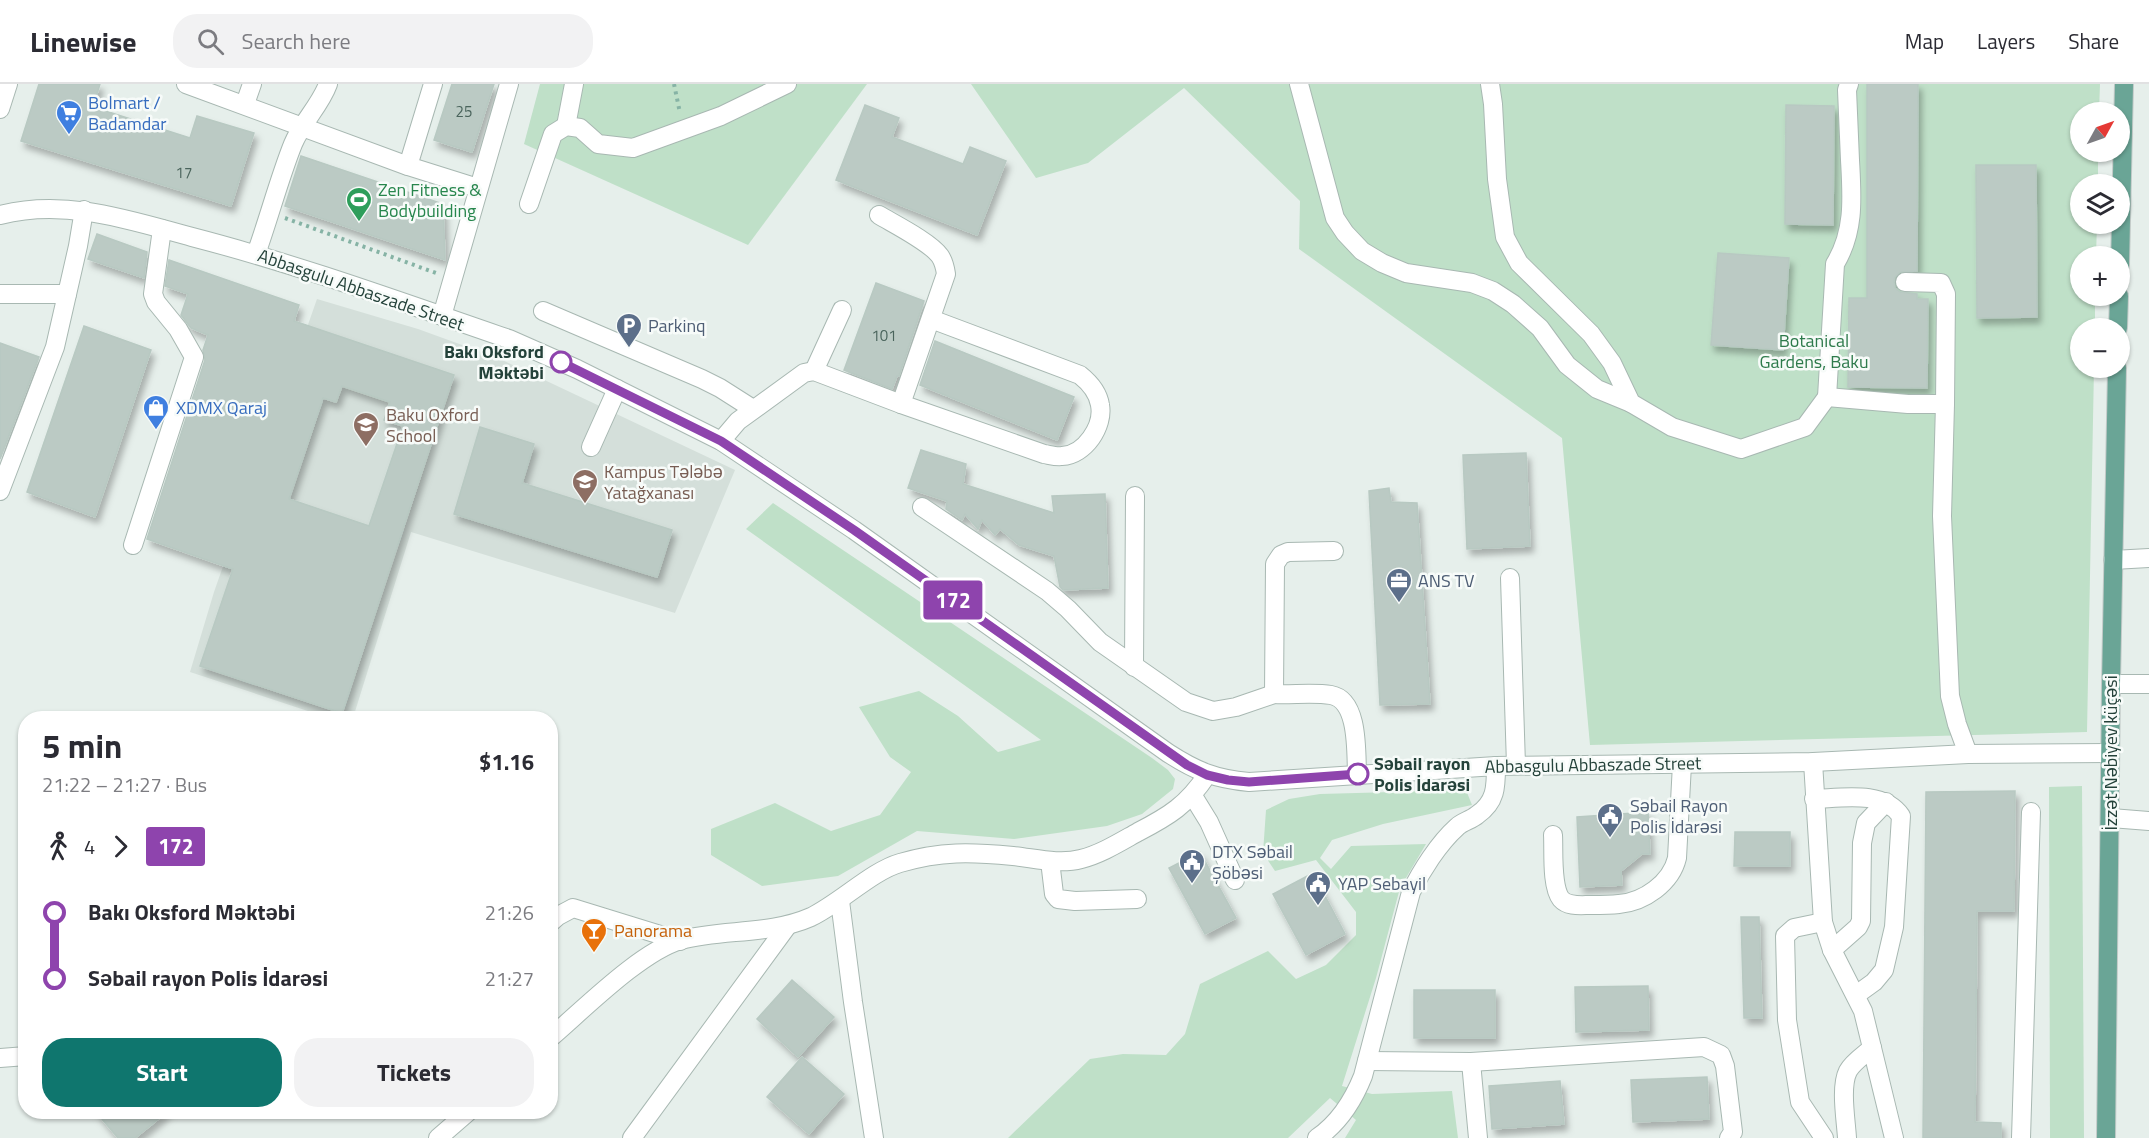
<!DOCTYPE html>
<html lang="en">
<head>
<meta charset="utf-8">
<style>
  body { margin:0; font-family:"Titillium Web",sans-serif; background:#f2f2f3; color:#2b2b33; height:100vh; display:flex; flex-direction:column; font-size:22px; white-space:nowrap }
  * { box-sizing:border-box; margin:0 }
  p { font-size:20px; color:#7c7c81 }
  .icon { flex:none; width:33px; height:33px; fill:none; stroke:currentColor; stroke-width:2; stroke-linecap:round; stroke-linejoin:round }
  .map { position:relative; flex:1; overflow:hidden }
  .panel { position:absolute; left:18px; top:627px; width:540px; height:408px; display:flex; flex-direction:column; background:#fff; border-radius:24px; box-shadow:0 2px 4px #0004 }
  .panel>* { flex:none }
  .badge { padding:0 12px; border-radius:4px; font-size:21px; line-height:39px }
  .needle { width:39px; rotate:50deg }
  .controls { position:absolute; left:2070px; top:18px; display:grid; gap:12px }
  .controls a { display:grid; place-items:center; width:60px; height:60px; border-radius:50%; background:#fff; box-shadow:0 2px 4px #0004; font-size:30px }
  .map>.badge { position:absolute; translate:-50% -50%; box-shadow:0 0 0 3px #fff }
  .legs { display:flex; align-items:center; gap:9px; height:66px; padding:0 24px; font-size:20px }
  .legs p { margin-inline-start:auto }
  .summary { display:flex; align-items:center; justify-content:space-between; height:102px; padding:0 24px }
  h1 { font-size:33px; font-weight:700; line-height:45px }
  .primary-button { display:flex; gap:12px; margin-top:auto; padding:12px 24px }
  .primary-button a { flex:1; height:69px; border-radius:24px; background:#0f766e; color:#fff; font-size:24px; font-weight:700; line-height:69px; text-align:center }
  .primary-button a+a { background:#f2f2f3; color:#2b2b33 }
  ul { padding:0 24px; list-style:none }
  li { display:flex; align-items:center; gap:21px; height:66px; font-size:22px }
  li i { display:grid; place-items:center; width:9px; height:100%; margin:0 8px; background:currentColor }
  li i::after { content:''; width:15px; height:15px; margin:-8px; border:4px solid; border-radius:50%; background:#fff }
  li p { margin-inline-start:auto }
  li:first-child i { background:linear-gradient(#0000 50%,currentColor 0) }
  li:last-child i { background:linear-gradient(currentColor 50%,#0000 0) }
  header { display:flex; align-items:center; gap:36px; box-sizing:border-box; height:84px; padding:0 30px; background:#fff; border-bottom:2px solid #e1e1e2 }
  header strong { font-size:28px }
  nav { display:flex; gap:33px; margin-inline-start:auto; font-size:21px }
  .search { width:420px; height:54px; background:#f2f2f3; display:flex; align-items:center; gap:15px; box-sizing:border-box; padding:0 21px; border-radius:24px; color:#7c7c81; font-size:22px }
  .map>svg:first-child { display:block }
  .built { fill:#d4dfda }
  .green { fill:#bfe0c8 }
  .building { fill:#bbcac4; stroke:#b8c9c2; stroke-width:1.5; fill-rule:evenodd; filter:url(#shadow) }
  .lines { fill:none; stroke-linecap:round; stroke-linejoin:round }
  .minor-casing { stroke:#a8b8b2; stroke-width:20 }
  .major-casing { stroke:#c2cac8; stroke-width:20 }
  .path { stroke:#86b3a5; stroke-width:4; stroke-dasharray:3 4.5; stroke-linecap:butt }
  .minor { stroke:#fff; stroke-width:18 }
  .major { stroke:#6aa596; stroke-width:18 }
  .line-1-casing { stroke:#fff; stroke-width:14 }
  .line-1 { stroke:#8e44ad; stroke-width:9 }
  .stop-1-dot { fill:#fff; stroke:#8e44ad; stroke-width:3 }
  .labels { text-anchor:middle; stroke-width:5; stroke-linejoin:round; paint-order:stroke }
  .number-label { font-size:15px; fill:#4a645c }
  .shop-label { font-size:18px; fill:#366cbe; stroke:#f7fbf9; text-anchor:start }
  .leisure-label { font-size:18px; fill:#27864d; stroke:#f7fbf9; text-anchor:start }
  .street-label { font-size:18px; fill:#24423a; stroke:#f7fbf9 }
  .service-label { font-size:18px; fill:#4e5e75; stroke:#f7fbf9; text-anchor:start }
  .park-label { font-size:18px; fill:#2d7a4b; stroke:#f7fbf9 }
  .stop-label { font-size:18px; font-weight:bold; fill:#24423a; stroke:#f7fbf9; text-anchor:end }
  .education-label { font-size:18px; fill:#785e54; stroke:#f7fbf9; text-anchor:start }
  .food-label { font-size:18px; fill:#c56008; stroke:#f7fbf9; text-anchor:start }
</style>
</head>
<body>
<header>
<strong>Linewise</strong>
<div class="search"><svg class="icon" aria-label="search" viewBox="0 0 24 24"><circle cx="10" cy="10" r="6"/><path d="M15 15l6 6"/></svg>Search here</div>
<nav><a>Map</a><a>Layers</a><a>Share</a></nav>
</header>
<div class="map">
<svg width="2149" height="1054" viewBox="0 0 2149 1054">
  <defs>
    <filter id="shadow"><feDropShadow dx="3.5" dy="6" stdDeviation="3" flood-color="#0004"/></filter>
  </defs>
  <rect width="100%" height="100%" fill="#e6efeb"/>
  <polygon class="built" points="317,215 418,245 498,274 735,386 675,529 411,448 353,634 329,634 190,588 214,508"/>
  <g class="green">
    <polygon points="540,0 867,0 748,161 524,60"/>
    <polygon points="971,0 2100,0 2099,28 2080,28 2080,68 2098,68 2098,100 2080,100 2080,140 2097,140 2096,172 2080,172 2080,212 2095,212 2095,244 2080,244 2080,284 2094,284 2087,648 1590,661 1562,354 1299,165 1300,117 1184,4 1088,79 1036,94"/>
    <polygon points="773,419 1152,674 1168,686 1175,695 1173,705 1142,730 1107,742 1014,755 917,747 838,792 762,802 711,771 711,745 775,719 831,747 880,731 911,688 890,673 859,623 919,607 958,632 998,668 1041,656 746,445"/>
    <polygon points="2082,702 2084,1054 2050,1054 2049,703"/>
    <polygon points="1466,706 1472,721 1383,740 1332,756 1320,774 1331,785 1351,762 1426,760 1400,804 1376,894 1342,1002 1372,1010 1452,1007 1458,1054 1345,1054 1356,1036 1330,1014 1288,1054 1008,1054 1090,975 1123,970 1166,971 1185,950 1200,900 1268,867 1296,895 1326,881 1356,851 1356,828 1316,776 1275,787 1263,769 1266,726 1289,715 1320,710"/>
  </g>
  <g class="building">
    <polygon points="39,0 100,0 93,23 190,54 197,32 254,49 231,122 21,57"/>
    <polygon points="452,0 494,0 472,68 434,56"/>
    <polygon points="1867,0 1918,0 1917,187 1900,188 1895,193 1894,198 1895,204 1900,208 1917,210 1917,215 1928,215 1927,304 1848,303 1849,214 1867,214"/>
    <polygon points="865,21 899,34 892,53 963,80 970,63 1006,77 977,151 836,96"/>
    <polygon points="1786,21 1834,22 1833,141 1785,140"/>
    <polygon points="301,72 443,120 445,176 285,122"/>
    <polygon points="1976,81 2036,81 2037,233 1977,234"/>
    <polygon points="97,150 147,168 144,194 88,175"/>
    <polygon points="1718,169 1789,174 1783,266 1711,261"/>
    <path d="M 169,176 L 299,221 L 294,237 L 454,291 L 342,629 L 200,582 L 233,485 L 147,455 L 205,276 L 203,266 L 208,251 L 191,244 L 181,231 L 188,210 L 165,202 ZM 342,302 L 390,318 L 384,336 L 403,342 L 369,442 L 289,415 L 323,314 L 336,318 Z"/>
    <polygon points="876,199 924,217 899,292 897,292 892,305 844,286"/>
    <polygon points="84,242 151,266 95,433 27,408"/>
    <polygon points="935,257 1074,313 1057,356 920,301"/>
    <polygon points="0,259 39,273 0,375"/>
    <polygon points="480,343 534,360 522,399 672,446 657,493 454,430"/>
    <polygon points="921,366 966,380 963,400 1054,429 1052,412 1105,410 1108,504 1063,506 1060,503 1054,472 1019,461 1000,445 995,451 982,436 978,445 965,430 962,436 946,425 947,417 908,404"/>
    <polygon points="1526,369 1530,462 1467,465 1463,371"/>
    <polygon points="1389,404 1391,418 1417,419 1430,620 1380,621 1369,407"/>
    <polygon points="2015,707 2014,827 1977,827 1975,1038 2001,1039 2001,1054 1923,1054 1926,708"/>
    <polygon points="1648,728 1650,770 1642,770 1621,787 1622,801 1580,803 1577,733"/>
    <polygon points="1735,748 1790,748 1790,782 1734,782"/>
    <polygon points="1200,768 1236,834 1205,850 1169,784"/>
    <polygon points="1313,789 1345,850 1306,871 1273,810"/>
    <polygon points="1741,833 1759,833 1762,934 1744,934"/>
    <polygon points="792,896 834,933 798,973 757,935"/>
    <polygon points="1648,902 1649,946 1576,948 1575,903"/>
    <rect x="1414" y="906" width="81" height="48"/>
    <polygon points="802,973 844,1010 809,1050 767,1013"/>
    <polygon points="1707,993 1709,1035 1633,1038 1631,996"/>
    <polygon points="1560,997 1564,1040 1492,1045 1489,1002"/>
    <polygon points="96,1028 167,1028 135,1054 118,1054"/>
  </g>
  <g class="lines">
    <defs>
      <g id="minor">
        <polyline points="186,0 408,82 478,104"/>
        <polyline points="1299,0 1335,134 1345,149 1362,167 1382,179 1406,189 1472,199 1493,207 1513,220 1540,244 1567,281 1597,305 1631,319"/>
        <polyline points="1490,0 1493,20 1497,95 1505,153 1519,179 1591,250 1612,279 1631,319 1672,343 1741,365 1805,343 1827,313 1908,320 1945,320 1942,432 1950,612 1957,640 1968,670"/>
        <polyline points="245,20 252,0"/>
        <polyline points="0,25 8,0"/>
        <polyline points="566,42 574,0"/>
        <polyline points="408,82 433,0"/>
        <polyline points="529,120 553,50 566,42 580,44 598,60 633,64 721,32 787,0"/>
        <path d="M 0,131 C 65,114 129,136 192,153 C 300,181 404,219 509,255 L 577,285 L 721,357 L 854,446 L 1168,669 C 1196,687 1215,695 1249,698 L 1496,682 L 1813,678 L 1968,670 L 2110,669"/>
        <path d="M 879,131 C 894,140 930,158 940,172 C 944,178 945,183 946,190 L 901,320"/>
        <path d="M 256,170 C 269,134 279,95 293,60 C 302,38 320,22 328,0"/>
        <polyline points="1905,198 1941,199 1946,210 1945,320"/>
        <polyline points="0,210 67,210"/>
        <polyline points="543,227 702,295 720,304 753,325"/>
        <polyline points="442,232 509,0"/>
        <polyline points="814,287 842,226"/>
        <path d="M 1827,313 L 1835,180 C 1855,147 1852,113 1850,76 C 1849,53 1848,29 1847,6 L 1849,0"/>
        <path d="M 721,357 L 738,337 L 804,289 L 814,287 L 901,320 L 1044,370 C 1050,371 1057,373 1062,372 C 1085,371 1104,342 1100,321 C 1098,308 1090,299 1080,291 L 931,235"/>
        <polyline points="591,363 617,305"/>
        <polyline points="0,407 55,263 78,162 84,126"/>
        <polyline points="922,423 1047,507 1068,525 1100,558 1186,618 1213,627 1236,623 1274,610"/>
        <polyline points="133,461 194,273 178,245 156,218 153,210 162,145"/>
        <path d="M 1334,467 L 1288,468 L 1281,471 L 1275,480 L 1274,610 C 1292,611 1313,608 1331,611 C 1359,616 1356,668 1357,690"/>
        <polyline points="2113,476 2149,474"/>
        <polyline points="1510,494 1516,681"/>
        <polyline points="1134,583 1135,412"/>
        <polyline points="2111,600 2149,600"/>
        <polyline points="1813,678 1823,838 1832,866 1863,927 1894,1054"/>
        <polyline points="1193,712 1209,738 1235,796"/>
        <path d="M 1814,715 C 1842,714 1883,706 1901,732 L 1894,843 L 1884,886 L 1874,898 L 1856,911"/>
        <polyline points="2111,734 2149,737"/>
        <path d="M 1553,751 C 1554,767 1551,802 1561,815 C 1568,823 1581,821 1591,821 C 1601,821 1610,821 1619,820 C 1644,818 1671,799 1677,774 L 1682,680"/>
        <polyline points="1050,777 1054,810 1058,815 1075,817 1137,815"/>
        <polyline points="840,817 853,918 874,1054"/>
        <polyline points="1823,838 1794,844 1785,852 1787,936 1800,1018 1824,1054"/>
        <polyline points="550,839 558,832 573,824 680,857"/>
        <polyline points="1832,866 1858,843 1861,837 1862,759 1866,739 1886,718"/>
        <path d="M 550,954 C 583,926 641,867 681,856 C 723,845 770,851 811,833 C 840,819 872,787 900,779 C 941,767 971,768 1013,772 C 1034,774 1059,781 1081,775 C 1101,770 1120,758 1138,748 C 1169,732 1187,721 1207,691"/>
        <polyline points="0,974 26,972"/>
        <polyline points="1367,977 1471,978 1704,963 1721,971 1725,982 1733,1048 1729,1054"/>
        <polyline points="1471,978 1478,1054"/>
        <polyline points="438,1054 468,1028"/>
        <polyline points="632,1054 788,841"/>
        <path d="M 1317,1054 C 1339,1039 1353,1017 1363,992 L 1411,808 C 1421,787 1439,759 1457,743 C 1462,738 1471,736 1477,731 C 1496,718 1496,703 1496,682"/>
        <path d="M 1847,1054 C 1846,1036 1840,1003 1848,987 C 1853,978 1864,971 1872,964"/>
        <polyline points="2021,1054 2031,728"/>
      </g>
      <g id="major">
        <polyline points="2120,181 2124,0"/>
        <polyline points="2118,244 2119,212"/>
        <polyline points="2106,1054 2111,600 2117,284"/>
      </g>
    </defs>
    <use href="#minor" class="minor-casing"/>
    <use href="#major" class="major-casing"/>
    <g class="path">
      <polyline points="674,0 680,29"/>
      <polyline points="285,134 436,189"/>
    </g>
    <use href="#minor" class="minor"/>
    <use href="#major" class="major"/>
  </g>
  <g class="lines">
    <defs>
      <polyline id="line-1" points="561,278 721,357 854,446 1187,681 1207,691 1228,696 1249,698 1358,690"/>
    </defs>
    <use href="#line-1" class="line-1-casing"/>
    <use href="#line-1" class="line-1"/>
  </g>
  <defs>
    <symbol id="supermarket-pin" viewBox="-11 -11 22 30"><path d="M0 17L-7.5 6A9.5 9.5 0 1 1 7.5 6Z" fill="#3f7fe0" stroke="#f7fbf9"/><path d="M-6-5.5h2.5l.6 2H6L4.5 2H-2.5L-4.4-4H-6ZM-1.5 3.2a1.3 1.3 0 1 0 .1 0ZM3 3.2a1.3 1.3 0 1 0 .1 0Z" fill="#fff"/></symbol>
    <symbol id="stadium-pin" viewBox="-11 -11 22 30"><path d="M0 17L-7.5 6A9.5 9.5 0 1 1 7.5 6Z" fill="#2e9e5b" stroke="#f7fbf9"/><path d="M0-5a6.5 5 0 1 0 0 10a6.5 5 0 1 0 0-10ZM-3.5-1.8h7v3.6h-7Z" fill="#fff"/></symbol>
    <symbol id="parking-pin" viewBox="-11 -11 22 30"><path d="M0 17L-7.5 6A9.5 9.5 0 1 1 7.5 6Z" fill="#5c6f8a" stroke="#f7fbf9"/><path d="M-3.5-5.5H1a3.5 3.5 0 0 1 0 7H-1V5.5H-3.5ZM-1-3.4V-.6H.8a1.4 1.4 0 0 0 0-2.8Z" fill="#fff"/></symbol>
    <symbol id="shop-pin" viewBox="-11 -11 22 30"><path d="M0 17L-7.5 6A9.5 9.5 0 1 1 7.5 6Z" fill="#3f7fe0" stroke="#f7fbf9"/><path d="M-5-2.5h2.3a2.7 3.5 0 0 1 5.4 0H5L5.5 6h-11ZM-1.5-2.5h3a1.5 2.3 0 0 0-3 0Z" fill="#fff"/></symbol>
    <symbol id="school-pin" viewBox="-11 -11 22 30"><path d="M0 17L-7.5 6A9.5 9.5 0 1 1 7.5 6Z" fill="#8d6e63" stroke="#f7fbf9"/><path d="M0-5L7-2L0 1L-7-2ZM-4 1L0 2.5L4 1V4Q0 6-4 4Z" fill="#fff"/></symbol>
    <symbol id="office-pin" viewBox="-11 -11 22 30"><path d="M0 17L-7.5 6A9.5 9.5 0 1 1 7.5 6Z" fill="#5c6f8a" stroke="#f7fbf9"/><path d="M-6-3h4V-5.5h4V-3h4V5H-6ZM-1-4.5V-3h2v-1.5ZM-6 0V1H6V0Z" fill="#fff"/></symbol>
    <symbol id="civic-pin" viewBox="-11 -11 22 30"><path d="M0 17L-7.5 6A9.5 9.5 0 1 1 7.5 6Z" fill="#5c6f8a" stroke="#f7fbf9"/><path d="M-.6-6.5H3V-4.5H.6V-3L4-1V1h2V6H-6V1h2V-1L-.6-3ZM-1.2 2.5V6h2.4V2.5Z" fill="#fff"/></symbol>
    <symbol id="bar-pin" viewBox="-11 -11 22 30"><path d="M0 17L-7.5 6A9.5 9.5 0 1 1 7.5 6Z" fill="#e8710a" stroke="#f7fbf9"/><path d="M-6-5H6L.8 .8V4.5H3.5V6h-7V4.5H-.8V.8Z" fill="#fff"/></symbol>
  </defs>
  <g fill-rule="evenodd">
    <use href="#supermarket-pin" x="54" y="14" width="30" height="40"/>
    <use href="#stadium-pin" x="344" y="101" width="30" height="40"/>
    <use href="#parking-pin" x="614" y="227" width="30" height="40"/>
    <use href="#shop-pin" x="141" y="309" width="30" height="40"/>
    <use href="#school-pin" x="351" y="326" width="30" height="40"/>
    <use href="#school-pin" x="570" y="383" width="30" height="40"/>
    <use href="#office-pin" x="1384" y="482" width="30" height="40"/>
    <use href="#civic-pin" x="1595" y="717" width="30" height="40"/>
    <use href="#civic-pin" x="1177" y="763" width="30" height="40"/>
    <use href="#civic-pin" x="1303" y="785" width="30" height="40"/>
    <use href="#bar-pin" x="579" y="832" width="30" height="40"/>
  </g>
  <g class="stop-1-dot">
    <circle cx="561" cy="278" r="10"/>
    <circle cx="1358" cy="690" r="10"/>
  </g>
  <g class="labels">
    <g class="number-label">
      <text x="464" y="33">25</text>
      <text x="184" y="94">17</text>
      <text x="884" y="257">101</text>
    </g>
    <g class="shop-label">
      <text x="88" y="25">Bolmart /<tspan x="88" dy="21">Badamdar</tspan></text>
      <text x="176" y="330">XDMX Qaraj</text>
    </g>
    <g class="leisure-label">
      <text x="378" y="112">Zen Fitness &amp;<tspan x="378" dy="21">Bodybuilding</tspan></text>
    </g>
    <g class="street-label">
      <text transform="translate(361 206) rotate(19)" y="6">Abbasgulu Abbaszade Street</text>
      <text transform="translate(2111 669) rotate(-90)" y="6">İzzət Nəbiyev küçəsi</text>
      <text transform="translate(1593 681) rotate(-1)" y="6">Abbasgulu Abbaszade Street</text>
    </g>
    <g class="service-label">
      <text x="648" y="248">Parkinq</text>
      <text x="1418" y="503">ANS TV</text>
      <text x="1630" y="728">Səbail Rayon<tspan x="1630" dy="21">Polis İdarəsi</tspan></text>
      <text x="1212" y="774">DTX Səbail<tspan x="1212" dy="21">Şöbəsi</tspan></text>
      <text x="1338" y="806">YAP Sebayil</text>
    </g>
    <g class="park-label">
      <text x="1814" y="263">Botanical<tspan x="1814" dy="21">Gardens, Baku</tspan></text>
    </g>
    <g class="stop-label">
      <text x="544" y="274">Bakı Oksford<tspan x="544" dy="21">Məktəbi</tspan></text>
      <text x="1374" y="686" text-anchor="start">Səbail rayon<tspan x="1374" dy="21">Polis İdarəsi</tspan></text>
    </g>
    <g class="education-label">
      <text x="386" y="337">Baku Oxford<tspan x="386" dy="21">School</tspan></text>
      <text x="604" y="394">Kampus Tələbə<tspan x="604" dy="21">Yatağxanası</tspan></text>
    </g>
    <g class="food-label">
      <text x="614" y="853">Panorama</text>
    </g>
  </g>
</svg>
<div class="controls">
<a><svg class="needle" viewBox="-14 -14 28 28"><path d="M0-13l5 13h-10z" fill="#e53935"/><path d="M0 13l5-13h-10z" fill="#7c7c81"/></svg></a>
<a><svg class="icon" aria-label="layers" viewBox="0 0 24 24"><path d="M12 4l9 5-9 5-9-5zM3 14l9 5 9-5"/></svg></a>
<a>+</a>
<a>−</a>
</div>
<b class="badge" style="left:953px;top:516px;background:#8e44ad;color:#fff">172</b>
<section class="panel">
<div class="summary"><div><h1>5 min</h1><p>21:22 – 21:27 · Bus</p></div><b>$1.16</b></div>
<div class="legs"><svg class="icon" aria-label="walk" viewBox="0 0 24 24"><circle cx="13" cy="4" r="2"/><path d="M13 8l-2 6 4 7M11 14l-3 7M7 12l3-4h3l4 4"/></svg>4<svg class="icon" aria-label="forward" viewBox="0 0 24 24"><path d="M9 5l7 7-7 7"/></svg><b class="badge" style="background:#8e44ad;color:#fff">172</b></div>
<ul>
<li><i style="color:#8e44ad"></i><b>Bakı Oksford Məktəbi</b><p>21:26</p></li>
<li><i style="color:#8e44ad"></i><b>Səbail rayon Polis İdarəsi</b><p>21:27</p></li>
</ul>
<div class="primary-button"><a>Start</a><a>Tickets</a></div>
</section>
</div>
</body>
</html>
